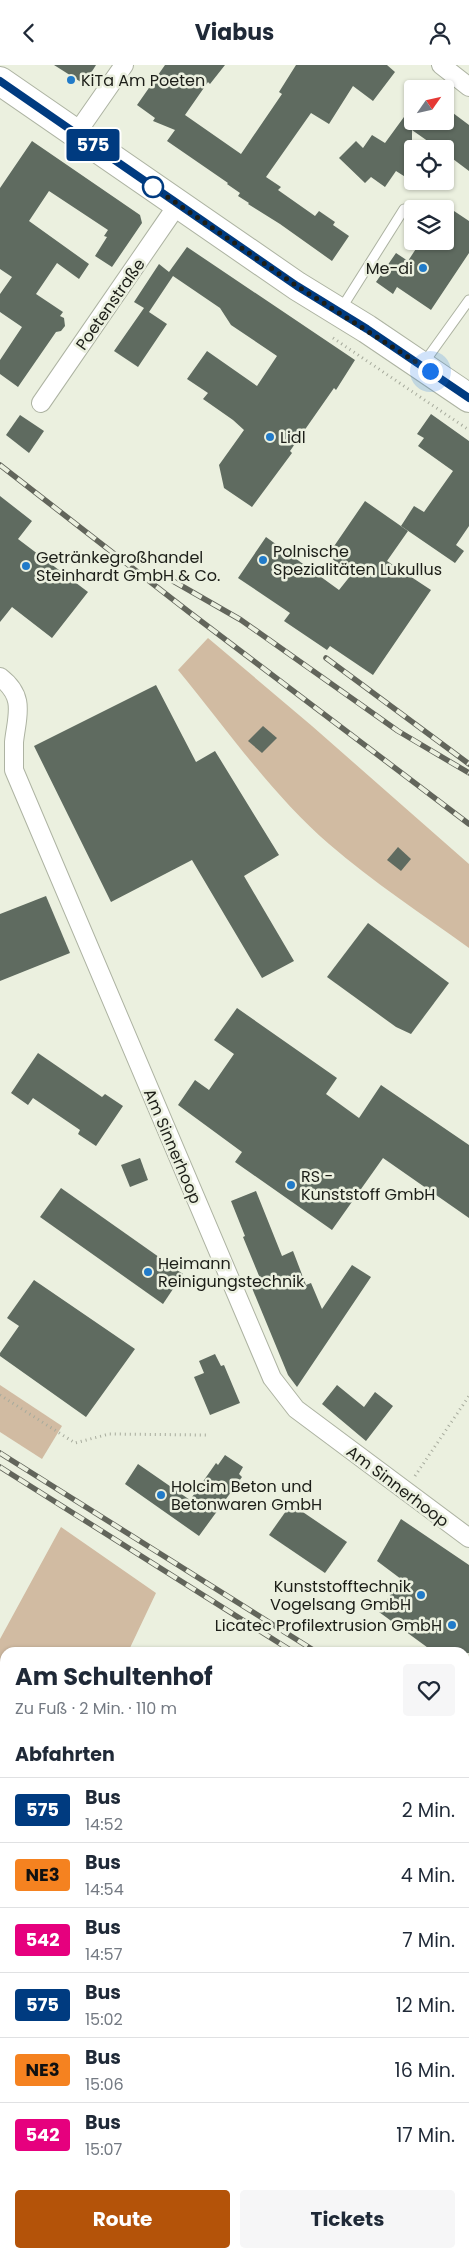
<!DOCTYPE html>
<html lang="de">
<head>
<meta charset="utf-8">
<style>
  body { margin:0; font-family:Poppins,sans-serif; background:#f6f6f7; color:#1f2937; height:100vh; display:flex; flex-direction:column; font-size:19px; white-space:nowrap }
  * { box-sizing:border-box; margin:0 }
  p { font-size:16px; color:#747a83 }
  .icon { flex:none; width:28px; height:28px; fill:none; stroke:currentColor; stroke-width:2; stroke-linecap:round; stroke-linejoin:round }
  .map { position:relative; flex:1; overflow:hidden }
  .side { position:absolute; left:0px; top:1582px; width:470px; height:611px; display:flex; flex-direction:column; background:#fff; border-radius:15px 15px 0 0; box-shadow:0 1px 4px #0004 }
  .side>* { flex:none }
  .badge { padding:0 10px; border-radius:4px; font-size:18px; line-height:32px }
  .needle { width:32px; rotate:56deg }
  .tools { position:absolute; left:404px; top:15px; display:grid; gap:10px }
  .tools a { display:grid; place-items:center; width:50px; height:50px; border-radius:5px; background:#fff; box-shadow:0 1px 4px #0004; font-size:25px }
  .you { position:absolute; width:25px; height:25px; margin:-12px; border:4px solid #fff; border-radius:50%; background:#1a73e8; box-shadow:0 0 0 8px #1a73e833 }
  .map>.badge { position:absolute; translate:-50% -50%; box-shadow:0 0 0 2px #fff }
  h2 { padding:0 15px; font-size:19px; line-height:45px }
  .round { display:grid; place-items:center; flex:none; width:52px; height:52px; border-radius:5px; background:#f6f6f7 }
  .overview { display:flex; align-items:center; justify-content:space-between; height:85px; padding:0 15px }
  h1 { font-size:24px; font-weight:700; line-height:38px }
  .primary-button { display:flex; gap:10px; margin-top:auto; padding:10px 15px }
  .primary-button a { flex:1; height:58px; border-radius:5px; background:#b45309; color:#fff; font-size:20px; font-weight:700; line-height:58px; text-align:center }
  .primary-button a+a { background:#f6f6f7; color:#1f2937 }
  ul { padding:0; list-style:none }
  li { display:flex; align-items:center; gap:15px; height:65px; padding:0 15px; border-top:1px solid #e0e1e3 }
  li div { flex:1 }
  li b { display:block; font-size:19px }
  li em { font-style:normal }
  li .badge { min-width:55px; font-weight:700; text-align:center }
  header { display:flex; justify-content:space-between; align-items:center; height:65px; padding:0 15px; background:#fff; font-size:22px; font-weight:700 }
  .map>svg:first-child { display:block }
  .green { fill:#d1bba2 }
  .building { fill:#5f6b60 }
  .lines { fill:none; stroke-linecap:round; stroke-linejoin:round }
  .lane-casing { stroke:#adb3a2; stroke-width:11 }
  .street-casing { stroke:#adb3a2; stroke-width:20 }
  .primary-casing { stroke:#adb3a2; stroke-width:30 }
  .path { stroke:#a6aa9c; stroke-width:3; stroke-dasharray:1 4; stroke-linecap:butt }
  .lane { stroke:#fff; stroke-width:9 }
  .street { stroke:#fff; stroke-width:18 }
  .primary { stroke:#fff; stroke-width:28 }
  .rail-casing { stroke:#62655b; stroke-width:5.5 }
  .rail { stroke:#ebf0df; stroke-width:4; stroke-dasharray:11; stroke-linecap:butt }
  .line-casing { stroke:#fff; stroke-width:11 }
  .line { stroke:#003b80; stroke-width:8 }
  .walk { stroke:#1c1e18; stroke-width:5; stroke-dasharray:0 9 }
  .poi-dot { fill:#217bc9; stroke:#ebf0df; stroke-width:2 }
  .stop-dot { fill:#fff; stroke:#003b80; stroke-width:2.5 }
  .labels { text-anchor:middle; stroke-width:5; stroke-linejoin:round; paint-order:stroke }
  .poi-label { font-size:16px; fill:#1c1e18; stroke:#ebf0df; text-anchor:start }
  .street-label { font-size:16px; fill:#1c1e18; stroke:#ebf0df }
</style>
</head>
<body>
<header><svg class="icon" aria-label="back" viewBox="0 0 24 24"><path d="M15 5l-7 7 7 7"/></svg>Viabus<svg class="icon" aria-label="person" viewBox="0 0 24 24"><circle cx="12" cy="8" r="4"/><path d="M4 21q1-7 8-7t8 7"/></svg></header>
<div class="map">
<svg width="469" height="2193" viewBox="0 0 469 2193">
  <rect width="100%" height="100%" fill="#ebf0df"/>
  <g class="green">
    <path d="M 208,573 L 312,661 L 469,799 L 469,883 C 422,849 373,817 329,779 C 273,731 225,662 178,605 Z"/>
    <polygon points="0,1320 62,1361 42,1394 0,1367"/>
    <polygon points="61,1462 156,1528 128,1587 5,1588 5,1778 0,1774 0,1574"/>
    <polygon points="5,1781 5,1846 0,1843 0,1795"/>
    <polygon points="0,1883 5,1886 5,2189 465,2189 465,2083 469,2084 469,2193 0,2193"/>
  </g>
  <g class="building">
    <polygon points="54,0 96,0 84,19"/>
    <polygon points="165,0 225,0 210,19 208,17 185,50 241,89 282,29 279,27 296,0 387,0 395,7 373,36 353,21 329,59 311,48 266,112 281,122 278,125 315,151 319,146 335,157 333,160 349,171 332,196 280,159 248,139 249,138 238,131 240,128 227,119 228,118 167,76 175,65 153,56 155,53 137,40"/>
    <polygon points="412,41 412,56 445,56 445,42 469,60 469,106 445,88 445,84 439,84 412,65 412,104 407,113 396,106 385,122 371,112 365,118 339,93 356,76 363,83 372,70 385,78"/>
    <polygon points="32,76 140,150 142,158 112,202 95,191 107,172 104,171 108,165 49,126 29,156 89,199 79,214 57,198 36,229 63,247 60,251 64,253 65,261 61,266 56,267 18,322 0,309 0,295 22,262 0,247 0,229 12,212 0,204 0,123"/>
    <polygon points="445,140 469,156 469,188 431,245 397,222 393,229 376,217 396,188 408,196 421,176 445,176"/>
    <polygon points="187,182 355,295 336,325 334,323 290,386 292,388 252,442 224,423 219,400 244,365 233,355 203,334 208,328 187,314 207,286 257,321 277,291 231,260 220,243 173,211 149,247 167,259 138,302 114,286 144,243 134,237 159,199 169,207"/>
    <polygon points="431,349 469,376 469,461 456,480 464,486 455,498 401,461 414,441 424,447 453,406 418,381 424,373 417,369"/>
    <polygon points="20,350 44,366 29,388 6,370"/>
    <polygon points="0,431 32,456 18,474 88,527 52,573 12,542 0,557"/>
    <polygon points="365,436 408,466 387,496 431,525 373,610 330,581 327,585 284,556 290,548 238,513 266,472 339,525 351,510 328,490"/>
    <polygon points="156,620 196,697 215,686 279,790 244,811 294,896 262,913 192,795 111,837 34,681"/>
    <polygon points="263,661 277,673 262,688 248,676"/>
    <polygon points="398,782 411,794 401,806 387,795"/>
    <polygon points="46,831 70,888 0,916 0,849"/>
    <polygon points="368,858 449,918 411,969 396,962 327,912"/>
    <polygon points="237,943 337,1013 326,1029 359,1053 381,1020 469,1080 469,1153 383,1093 332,1165 235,1097 242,1087 178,1040 195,1015 209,1025 234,989 214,975"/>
    <polygon points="38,988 102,1032 105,1029 123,1041 96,1081 78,1069 80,1065 33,1033 28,1040 11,1028"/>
    <polygon points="140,1093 148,1115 130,1122 121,1100"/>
    <polygon points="61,1123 183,1209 163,1239 40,1152"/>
    <polygon points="256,1126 282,1191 293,1186 306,1220 311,1218 322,1244 352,1200 371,1212 297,1322 288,1310 252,1223 262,1218 243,1172 245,1171 231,1136"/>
    <polygon points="34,1215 135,1284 86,1352 0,1291 0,1288 19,1261 7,1253"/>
    <polygon points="215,1289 221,1301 224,1300 240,1338 210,1350 194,1312 204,1308 199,1296"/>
    <polygon points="337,1320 364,1342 375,1327 393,1341 366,1376 322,1339"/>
    <polygon points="225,1390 243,1402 239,1409 242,1412 199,1471 125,1419 138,1399 190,1435 216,1398 218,1400"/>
    <polygon points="291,1439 347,1477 325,1508 269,1470"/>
    <polygon points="401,1454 469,1500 469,1588 435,1588 379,1547 401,1514 377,1496"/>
  </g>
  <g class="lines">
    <defs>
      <g id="lane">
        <polyline points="341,244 404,144"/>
        <polyline points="423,299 469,235"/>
      </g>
      <g id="street">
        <polyline points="441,0 469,22"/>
        <polyline points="76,69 124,0"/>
        <polyline points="41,338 178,139"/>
        <path d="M 0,612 C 26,632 17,650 14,677 C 14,686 14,696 14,705 L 272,1313 L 296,1344 L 469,1473"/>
      </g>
      <polyline id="primary" points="0,16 297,221 367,264 469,333"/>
    </defs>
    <use href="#lane" class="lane-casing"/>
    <use href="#street" class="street-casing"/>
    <use href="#primary" class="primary-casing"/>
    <g class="path">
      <polyline points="333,273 469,365"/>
      <polyline points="0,1330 75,1378 109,1369 207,1370"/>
      <polyline points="415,1411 469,1331"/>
      <polyline points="0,1875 5,1879"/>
      <polyline points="465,2082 469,2084"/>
    </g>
    <use href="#lane" class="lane"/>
    <use href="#street" class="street"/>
    <use href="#primary" class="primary"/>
    <defs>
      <g id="rail">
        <polyline points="0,400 189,547 469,759"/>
        <polyline points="173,516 241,555 398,666 469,708"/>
        <polyline points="326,593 469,699"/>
        <polyline points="0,1388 318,1588"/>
        <polyline points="0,1402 295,1588"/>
        <polyline points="465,1680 469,1682"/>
        <polyline points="465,1694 469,1697"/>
      </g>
    </defs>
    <use href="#rail" class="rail-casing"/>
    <use href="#rail" class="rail"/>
  </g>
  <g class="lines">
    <defs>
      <polyline id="line" points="0,16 297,221 367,264 469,333"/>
    </defs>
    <use href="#line" class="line-casing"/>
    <use href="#line" class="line"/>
    <polyline class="walk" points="153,122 297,221 430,306"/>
  </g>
  <g class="poi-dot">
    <circle cx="71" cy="15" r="5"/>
    <circle cx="423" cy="203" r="5"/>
    <circle cx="270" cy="372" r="5"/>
    <circle cx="263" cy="495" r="5"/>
    <circle cx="26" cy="501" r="5"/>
    <circle cx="291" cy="1120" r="5"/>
    <circle cx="148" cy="1207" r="5"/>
    <circle cx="161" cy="1430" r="5"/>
    <circle cx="421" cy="1530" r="5"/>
    <circle cx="452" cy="1560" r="5"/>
  </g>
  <circle class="stop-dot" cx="153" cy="122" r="10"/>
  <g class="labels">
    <g class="poi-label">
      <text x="81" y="21">KiTa Am Poeten</text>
      <text x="413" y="209" text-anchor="end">Me-di</text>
      <text x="280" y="378">Lidl</text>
      <text x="273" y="492">Polnische<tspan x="273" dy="18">Spezialitäten Lukullus</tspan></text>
      <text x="36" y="498">Getränkegroßhandel<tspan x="36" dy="18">Steinhardt GmbH &amp; Co.</tspan></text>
      <text x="301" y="1117">RS -<tspan x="301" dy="18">Kunststoff GmbH</tspan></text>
      <text x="158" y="1204">Heimann<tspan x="158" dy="18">Reinigungstechnik</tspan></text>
      <text x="171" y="1427">Holcim Beton und<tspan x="171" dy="18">Betonwaren GmbH</tspan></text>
      <text x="411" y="1527" text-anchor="end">Kunststofftechnik<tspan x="411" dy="18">Vogelsang GmbH</tspan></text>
      <text x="442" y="1566" text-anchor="end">Licatec Profilextrusion GmbH</text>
    </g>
    <g class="street-label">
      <text transform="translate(110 239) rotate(-55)" y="6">Poetenstraße</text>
      <text transform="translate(173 1081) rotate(67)" y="6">Am Sinnerhoop</text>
      <text transform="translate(398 1421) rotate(37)" y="6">Am Sinnerhoop</text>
    </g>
  </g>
</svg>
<div class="tools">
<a><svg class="needle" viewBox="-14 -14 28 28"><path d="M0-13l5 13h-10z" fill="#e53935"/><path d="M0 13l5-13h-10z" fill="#747a83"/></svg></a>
<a><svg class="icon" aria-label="locate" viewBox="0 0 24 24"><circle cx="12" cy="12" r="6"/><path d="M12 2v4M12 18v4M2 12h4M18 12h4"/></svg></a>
<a><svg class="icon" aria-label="layers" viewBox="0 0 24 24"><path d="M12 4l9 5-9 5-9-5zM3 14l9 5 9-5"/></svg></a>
</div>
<div class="you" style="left:430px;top:306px"></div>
<b class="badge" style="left:93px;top:80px;background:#003b80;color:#fff">575</b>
<section class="side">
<div class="overview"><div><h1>Am Schultenhof</h1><p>Zu Fuß · 2 Min. · 110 m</p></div><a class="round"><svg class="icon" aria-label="heart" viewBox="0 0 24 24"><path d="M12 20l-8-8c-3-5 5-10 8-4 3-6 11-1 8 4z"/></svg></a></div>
<h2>Abfahrten</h2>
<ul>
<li><span class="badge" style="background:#003b80;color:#fff">575</span><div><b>Bus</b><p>14:52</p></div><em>2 Min.</em></li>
<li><span class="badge" style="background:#f58220;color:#111">NE3</span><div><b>Bus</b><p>14:54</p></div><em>4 Min.</em></li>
<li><span class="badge" style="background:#e6007e;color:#fff">542</span><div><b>Bus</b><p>14:57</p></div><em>7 Min.</em></li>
<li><span class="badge" style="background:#003b80;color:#fff">575</span><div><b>Bus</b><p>15:02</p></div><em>12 Min.</em></li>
<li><span class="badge" style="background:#f58220;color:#111">NE3</span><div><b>Bus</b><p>15:06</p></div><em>16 Min.</em></li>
<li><span class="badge" style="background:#e6007e;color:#fff">542</span><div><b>Bus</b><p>15:07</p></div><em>17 Min.</em></li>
</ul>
<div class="primary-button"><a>Route</a><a>Tickets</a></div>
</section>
</div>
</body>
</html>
